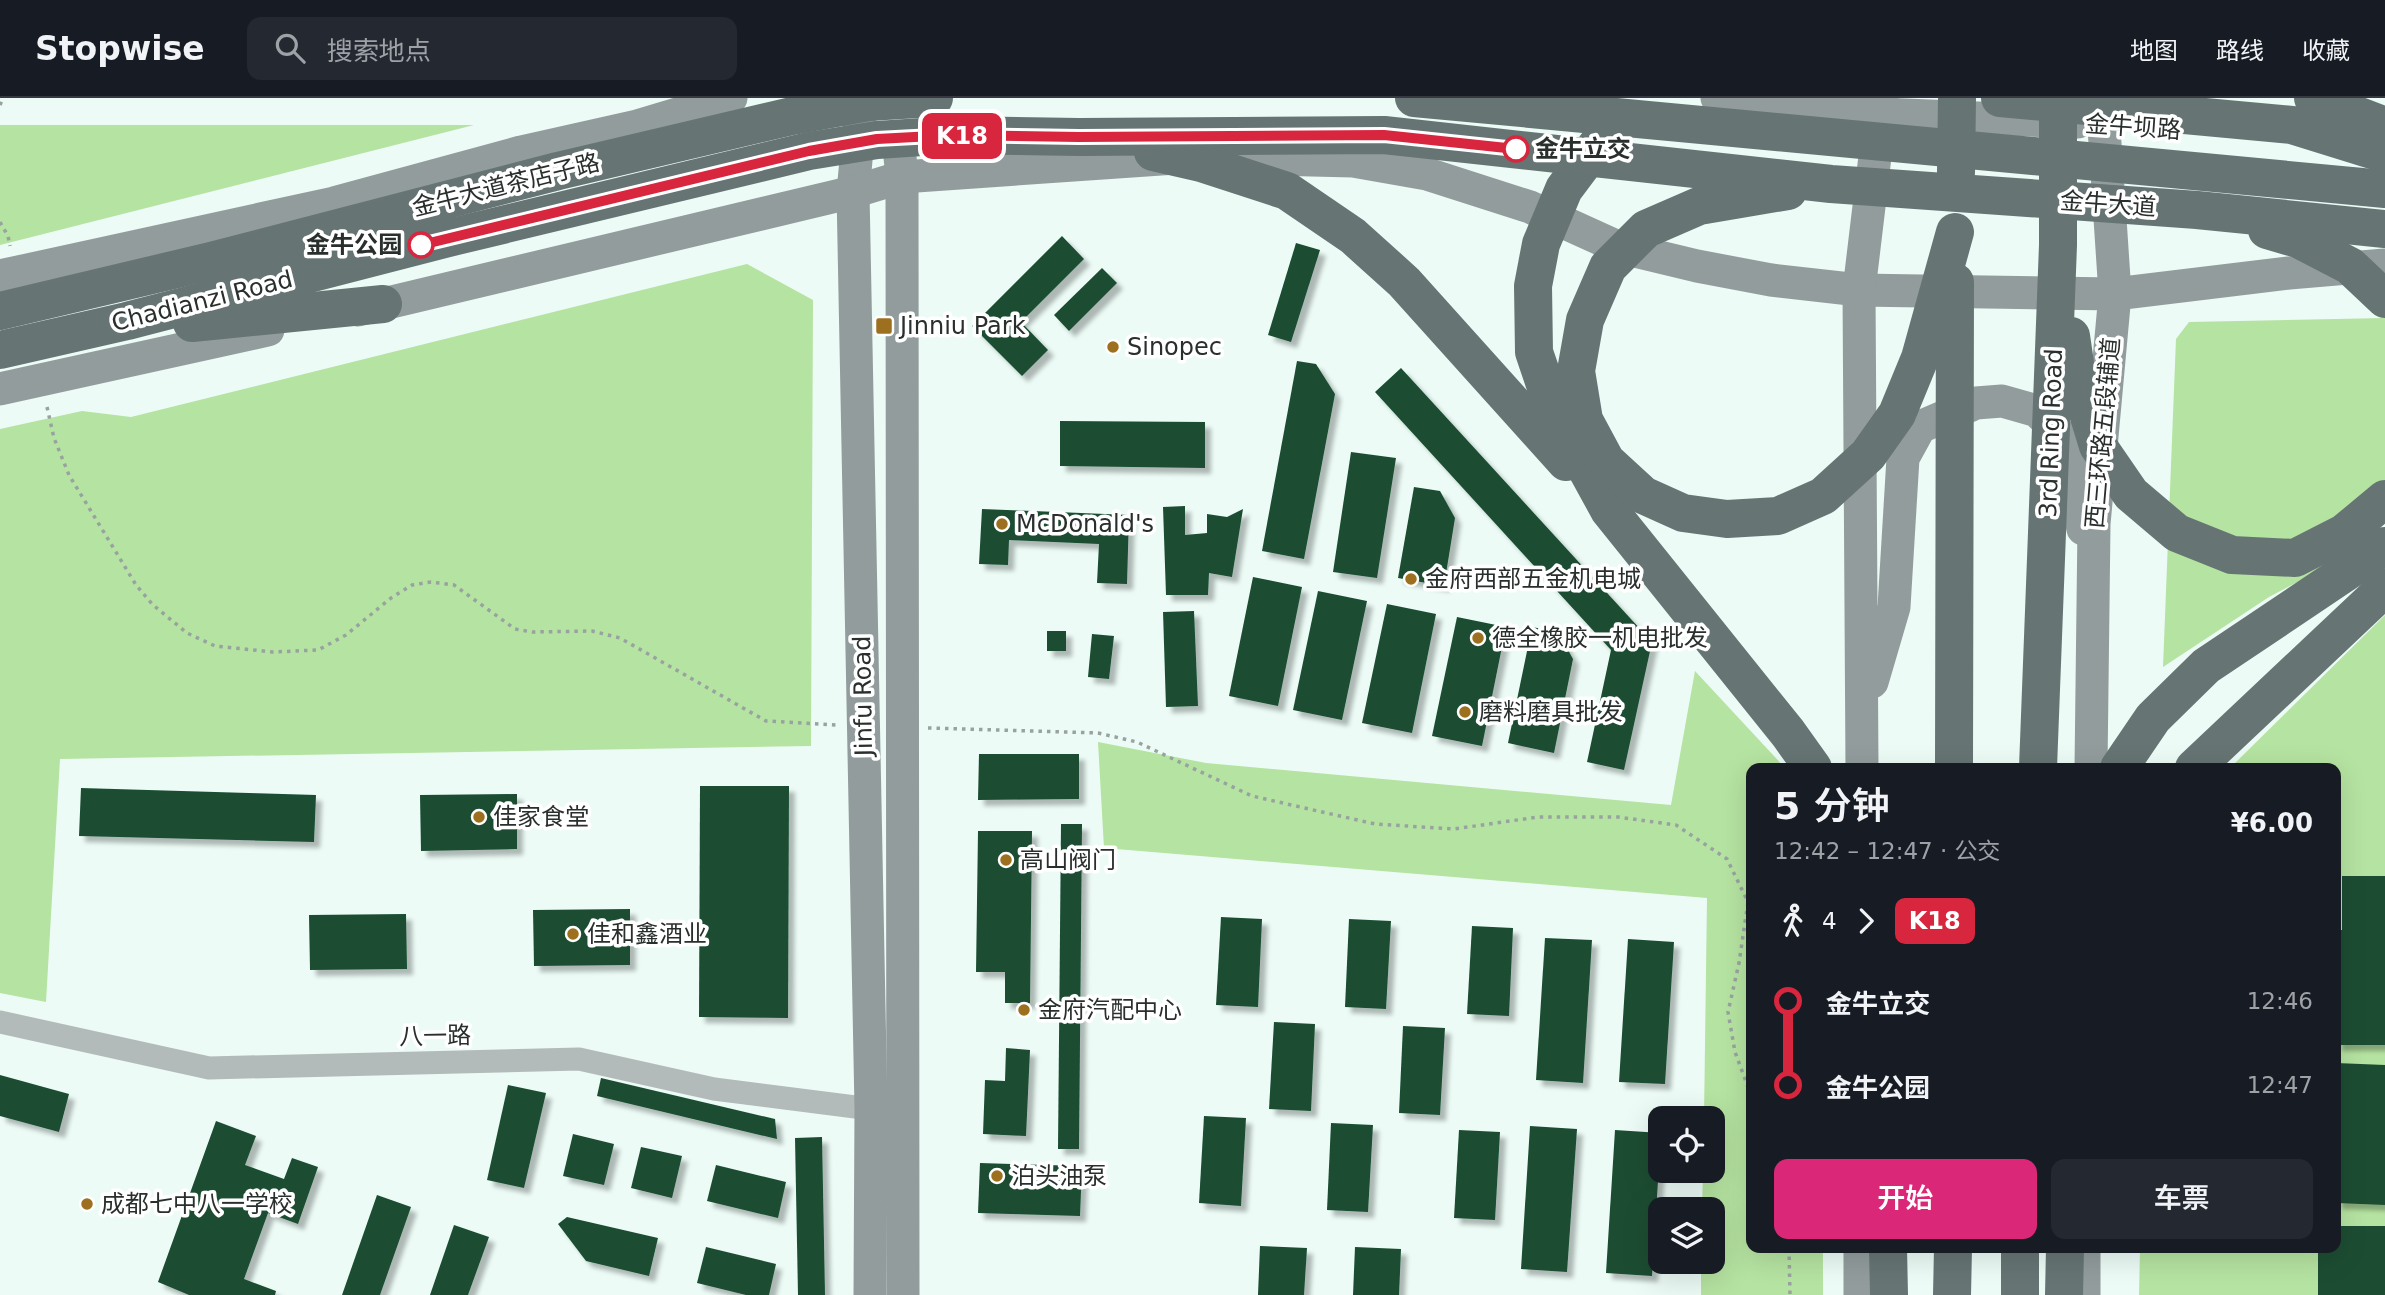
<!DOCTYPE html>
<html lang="zh">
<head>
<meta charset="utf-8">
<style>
  body { margin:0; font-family:"DejaVu Sans","Noto Sans SC",sans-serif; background:#242831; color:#f1f3f6; height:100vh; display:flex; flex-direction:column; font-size:26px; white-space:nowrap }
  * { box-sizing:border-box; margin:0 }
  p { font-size:23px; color:#9ea1a6 }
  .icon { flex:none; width:38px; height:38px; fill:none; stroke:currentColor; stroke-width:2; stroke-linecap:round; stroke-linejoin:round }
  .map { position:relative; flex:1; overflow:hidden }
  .details { position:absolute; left:1746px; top:665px; width:595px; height:490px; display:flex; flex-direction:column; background:#171b24; border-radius:14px; box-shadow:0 7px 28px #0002 }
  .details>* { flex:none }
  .badge { padding:0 14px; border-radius:10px; font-size:24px; line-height:46px }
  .fabs { position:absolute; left:1648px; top:1008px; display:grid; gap:14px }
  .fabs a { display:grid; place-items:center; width:77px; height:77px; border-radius:14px; background:#171b24; box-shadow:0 7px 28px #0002; font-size:35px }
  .map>.badge { position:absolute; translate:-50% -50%; box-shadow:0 0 0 4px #fff }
  .legs { display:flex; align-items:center; gap:10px; height:77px; padding:0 28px; font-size:23px }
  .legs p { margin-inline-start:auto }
  .overview { display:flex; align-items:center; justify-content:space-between; height:119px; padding:0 28px }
  h1 { font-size:38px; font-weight:600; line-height:52px }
  .action { display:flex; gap:14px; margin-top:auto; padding:14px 28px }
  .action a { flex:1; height:80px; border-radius:14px; background:#db2777; color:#fff; font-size:28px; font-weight:600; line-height:80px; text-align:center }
  .action a+a { background:#242831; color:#f1f3f6 }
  ul { padding:0 28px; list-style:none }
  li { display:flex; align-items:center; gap:24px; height:84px; font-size:26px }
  li i { display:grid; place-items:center; width:10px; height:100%; margin:0 9px; background:currentColor }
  li i::after { content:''; width:18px; height:18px; margin:-9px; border:5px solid; border-radius:50%; background:#171b24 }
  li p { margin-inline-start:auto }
  li:first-child i { background:linear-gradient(#0000 50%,currentColor 0) }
  li:last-child i { background:linear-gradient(currentColor 50%,#0000 0) }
  header { display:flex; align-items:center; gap:42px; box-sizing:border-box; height:98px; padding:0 35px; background:#171b24; border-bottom:2px solid #363941 }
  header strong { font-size:33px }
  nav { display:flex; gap:38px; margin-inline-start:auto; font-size:24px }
  .search { width:490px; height:63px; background:#242831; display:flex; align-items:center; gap:18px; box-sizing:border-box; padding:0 24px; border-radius:14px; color:#9ea1a6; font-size:26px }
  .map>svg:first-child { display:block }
  .green { fill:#b5e3a1 }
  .building { fill:#1a4e32; filter:url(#shadow) }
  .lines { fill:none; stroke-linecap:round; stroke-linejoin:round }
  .path { stroke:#98a3a0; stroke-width:3.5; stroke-dasharray:3.5 5; stroke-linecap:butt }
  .street { stroke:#b3baba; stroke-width:23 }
  .secondary { stroke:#929c9c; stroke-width:33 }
  .highway { stroke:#667474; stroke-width:38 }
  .line-1-casing { stroke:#fff; stroke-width:16 }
  .line-1 { stroke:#d7263d; stroke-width:10 }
  .stop-1-dot { fill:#fff; stroke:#d7263d; stroke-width:3.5 }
  .poi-dot { fill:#9d7020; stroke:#fff; stroke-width:2.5 }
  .labels { text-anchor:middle; stroke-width:7; stroke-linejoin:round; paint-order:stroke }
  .street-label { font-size:24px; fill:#292f2d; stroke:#fff }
  .stop-label { font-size:24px; font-weight:bold; fill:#292f2d; stroke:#fff; text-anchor:start }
  .poi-label { font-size:24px; fill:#292f2d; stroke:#fff; text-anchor:start }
</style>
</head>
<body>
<header>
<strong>Stopwise</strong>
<div class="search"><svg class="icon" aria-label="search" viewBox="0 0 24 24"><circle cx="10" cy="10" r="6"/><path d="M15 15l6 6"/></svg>搜索地点</div>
<nav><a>地图</a><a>路线</a><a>收藏</a></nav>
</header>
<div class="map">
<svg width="2385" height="1197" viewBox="0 0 2385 1197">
  <defs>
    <filter id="shadow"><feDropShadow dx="6" dy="6" stdDeviation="2" flood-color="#0004"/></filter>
  </defs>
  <rect width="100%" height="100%" fill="#ecfbf6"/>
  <g class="green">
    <polygon points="0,27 474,27 0,147"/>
    <polygon points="747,166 813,202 811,648 60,661 46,904 0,895 0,331 82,313 131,319"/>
    <polygon points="2385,220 2385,424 2336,464 2269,499 2163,569 2176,241 2189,224"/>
    <polygon points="2385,517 2385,1197 2139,1197 2140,1150 2336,1150 2336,670 2230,670"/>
    <polygon points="1695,573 1785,670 1752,670 1752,1150 1823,1150 1823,1197 1701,1197 1701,1164 1713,1164 1713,1111 1702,1111 1703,1073 1713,1073 1713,1020 1704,1020 1707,800 1104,750 1098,644 1206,665 1671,707"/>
  </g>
  <g class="building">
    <polygon points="1062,138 1084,161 1021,224 1048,252 1022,278 972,228"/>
    <polygon points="1296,145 1320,152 1291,244 1268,237"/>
    <polygon points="1102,170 1117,185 1069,233 1054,217"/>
    <polygon points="1297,263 1316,266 1335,296 1304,461 1262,453"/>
    <polygon points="1401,270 1652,544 1624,672 1587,664 1611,552 1375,294"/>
    <polygon points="1060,323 1205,324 1205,370 1060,368"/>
    <polygon points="1351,354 1396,360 1377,480 1333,474"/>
    <polygon points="1414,389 1440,393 1455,420 1444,488 1398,480"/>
    <polygon points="1185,408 1185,437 1207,435 1207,416 1227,419 1243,411 1232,479 1209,475 1208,497 1166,497 1163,409"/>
    <polygon points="982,411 1129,417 1127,486 1097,485 1099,446 1009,442 1008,467 979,466"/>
    <polygon points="1253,479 1302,489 1278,608 1229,598"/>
    <polygon points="1318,493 1367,503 1342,622 1293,612"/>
    <polygon points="1387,506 1436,516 1412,635 1362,625"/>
    <polygon points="1194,513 1198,608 1166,609 1163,514"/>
    <polygon points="1457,519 1506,529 1482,648 1432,638"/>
    <polygon points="1532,529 1558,534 1573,561 1554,655 1508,645"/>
    <rect x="1047" y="533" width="19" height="20"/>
    <polygon points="1092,536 1114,538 1109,581 1088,579"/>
    <polygon points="979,656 1079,656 1079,701 978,702"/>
    <polygon points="700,688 789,688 788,920 699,919"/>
    <polygon points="81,690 316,697 314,744 79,738"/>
    <polygon points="517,696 517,751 421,753 420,697"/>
    <polygon points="1061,726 1082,726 1079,1051 1058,1051"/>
    <polygon points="978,733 1032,733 1030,905 1005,905 1005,874 976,874"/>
    <polygon points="2342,778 2385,778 2385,947 2336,947 2336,832 2342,832"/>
    <polygon points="630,811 630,867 534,868 533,812"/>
    <polygon points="406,816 407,871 310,872 309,817"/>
    <polygon points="1221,819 1262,821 1258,909 1216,907"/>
    <polygon points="1349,821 1391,823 1386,911 1345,909"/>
    <polygon points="1472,828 1513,830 1509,918 1467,916"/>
    <polygon points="1545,840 1592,842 1583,985 1536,982"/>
    <polygon points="1628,841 1674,844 1665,986 1619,984"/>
    <polygon points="1274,924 1315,926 1311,1013 1269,1011"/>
    <polygon points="1403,928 1445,930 1440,1017 1399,1015"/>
    <polygon points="1006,950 1030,952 1026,1038 983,1036 985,982 1005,983"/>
    <polygon points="2336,965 2385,967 2385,1107 2336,1105"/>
    <polygon points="0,977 69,996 59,1034 0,1018"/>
    <polygon points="601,980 775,1021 777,1041 597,998"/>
    <polygon points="508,987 546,995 524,1090 487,1082"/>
    <polygon points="1204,1018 1246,1020 1241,1108 1199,1105"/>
    <polygon points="216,1023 256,1038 245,1067 284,1081 292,1060 318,1069 298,1126 268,1115 244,1181 276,1193 275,1197 189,1197 158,1184"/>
    <polygon points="1331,1025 1373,1027 1368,1114 1327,1112"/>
    <polygon points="1530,1028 1577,1031 1567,1174 1521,1171"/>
    <polygon points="1459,1032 1500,1034 1495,1122 1454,1120"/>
    <polygon points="1615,1032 1661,1035 1652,1178 1606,1175"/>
    <polygon points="573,1036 614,1046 604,1087 563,1078"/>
    <polygon points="822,1039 825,1197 798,1197 795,1040"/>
    <polygon points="641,1049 682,1058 672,1100 631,1090"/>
    <polygon points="980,1065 1082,1068 1080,1118 978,1115"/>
    <polygon points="716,1067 786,1084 778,1120 707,1103"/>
    <polygon points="377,1097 411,1109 380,1197 342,1197"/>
    <polygon points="567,1119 658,1140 649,1178 586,1163 558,1126"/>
    <polygon points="454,1127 489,1139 468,1197 430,1197"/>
    <polygon points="2336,1128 2385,1128 2385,1197 2318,1197 2318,1150 2336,1150"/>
    <polygon points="1260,1148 1307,1150 1304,1197 1258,1197"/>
    <polygon points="706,1149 776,1166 769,1197 746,1197 697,1185"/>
    <polygon points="1355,1149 1401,1151 1399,1197 1353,1197"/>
  </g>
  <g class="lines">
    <g class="path">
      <polyline points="0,7 3,0"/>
      <polyline points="0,124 8,138 10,148"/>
      <polyline points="47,309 54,340 69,377 136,487 153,507 187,535 215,548 273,554 318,552 346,537 391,500 412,487 431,484 454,487 515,531 532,534 592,533 620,540 766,623 837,627"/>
      <polyline points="928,630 1098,635 1137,644 1252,698 1375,726 1454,731 1538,719 1618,719 1676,727 1727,761 1748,804 1739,865 1728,914 1735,954 1752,1000"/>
      <polyline points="1789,1150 1790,1197"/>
    </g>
    <polyline class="street" points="0,924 209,970 579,961 714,991 871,1011"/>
    <g class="secondary">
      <polyline points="1717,0 1881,16 2078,24"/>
      <polyline points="860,20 853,94 871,1011 870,1197"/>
      <polyline points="900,59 902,79 903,1197"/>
      <polyline points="0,178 334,105 521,54 637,28 731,0"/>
      <polyline points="358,212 853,94 902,79 1190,59 1353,63 1427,76 1530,109 1618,149 1697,168 1771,182 1859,192 2115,196 2289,175 2385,167"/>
      <polyline points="0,291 268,232"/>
      <polyline points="1872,584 1894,509 1903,360 1920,329 1976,305 2002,303 2037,313 2058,334 2070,370 2083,431"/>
      <polyline points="1862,670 1859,192 1882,0"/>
      <polyline points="2091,670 2094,426 2115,196 2102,0"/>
      <polyline points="1860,1197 1860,1150"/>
      <polyline points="2084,1197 2084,1150"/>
    </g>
    <g class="highway">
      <polyline points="1414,0 2385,91"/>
      <polyline points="2000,0 2292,27 2379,54 2385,58"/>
      <polyline points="2313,0 2385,28"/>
      <polyline points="1600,43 1564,91 1541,146 1533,188 1534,254 1553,310 1609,412 1788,635 1813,670"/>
      <polyline points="1153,54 1201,65 1287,93 1353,138 1404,184 1566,364"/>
      <polyline points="1956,75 1957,0"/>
      <polyline points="1788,93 1699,108 1646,131 1608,169 1585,222 1576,273 1584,322 1606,363 1643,397 1683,415 1727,421 1778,418 1823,398 1868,357 1897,316 1920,260 1955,134"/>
      <polyline points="2267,132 2298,141 2350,168 2385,201"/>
      <polyline points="0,213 211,163 558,73 792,18 869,4 934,0"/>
      <polyline points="192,225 383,206"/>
      <polyline points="2071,238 2077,279 2098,348 2131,396 2177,435 2232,457 2295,460 2344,435 2385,401"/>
      <polyline points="0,252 127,223 444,141 809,53 877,42 952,37 1079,39 1384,37 1831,86 2197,112 2385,131"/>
      <polyline points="1954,670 1955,184"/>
      <polyline points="2038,670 2058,147 2058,0"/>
      <polyline points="2119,670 2153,620 2206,568 2385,448"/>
      <polyline points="2194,670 2385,490"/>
      <polyline points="1888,1150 1889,1197"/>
      <polyline points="2020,1150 2020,1197"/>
      <polyline points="1952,1197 1953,1150"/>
      <polyline points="2064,1197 2065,1150"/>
    </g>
  </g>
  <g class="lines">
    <defs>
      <polyline id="line-1" points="421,147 809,53 877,41 952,37 1079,39 1384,37 1516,51"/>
    </defs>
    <use href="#line-1" class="line-1-casing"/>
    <use href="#line-1" class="line-1"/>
  </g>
  <g class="stop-1-dot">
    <circle cx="1516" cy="51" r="12"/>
    <circle cx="421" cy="147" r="12"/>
  </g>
  <g class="poi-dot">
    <rect x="875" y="219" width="18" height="18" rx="3.5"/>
    <circle cx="1113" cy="249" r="7"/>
    <circle cx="1002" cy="426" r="7"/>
    <circle cx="1411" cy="481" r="7"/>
    <circle cx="1478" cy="540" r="7"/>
    <circle cx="1465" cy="614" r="7"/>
    <circle cx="479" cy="719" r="7"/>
    <circle cx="1006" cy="762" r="7"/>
    <circle cx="573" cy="836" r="7"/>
    <circle cx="1024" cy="912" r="7"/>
    <circle cx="997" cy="1078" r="7"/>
    <circle cx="87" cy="1106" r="7"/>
  </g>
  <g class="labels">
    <g class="street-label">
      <text transform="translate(2133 29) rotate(4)" y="8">金牛坝路</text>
      <text transform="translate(506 87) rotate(-14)" y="8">金牛大道茶店子路</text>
      <text transform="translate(2108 106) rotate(4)" y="8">金牛大道</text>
      <text transform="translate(202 203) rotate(-14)" y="8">Chadianzi Road</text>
      <text transform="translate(2051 335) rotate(-88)" y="8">3rd Ring Road</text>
      <text transform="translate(2103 335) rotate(-85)" y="8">西三环路五段辅道</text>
      <text transform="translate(863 598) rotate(-91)" y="8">Jinfu Road</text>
      <text transform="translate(435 938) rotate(-1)" y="8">八一路</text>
    </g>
    <g class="stop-label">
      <text x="1535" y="59">金牛立交</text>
      <text x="402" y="155" text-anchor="end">金牛公园</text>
    </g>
    <g class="poi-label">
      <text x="900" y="236">Jinniu Park</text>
      <text x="1127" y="257">Sinopec</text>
      <text x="1016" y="434">McDonald's</text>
      <text x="1425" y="489">金府西部五金机电城</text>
      <text x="1492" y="548">德全橡胶一机电批发</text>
      <text x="1479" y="622">磨料磨具批发</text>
      <text x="493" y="727">佳家食堂</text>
      <text x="1020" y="770">高山阀门</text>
      <text x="587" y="844">佳和鑫酒业</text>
      <text x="1038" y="920">金府汽配中心</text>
      <text x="1011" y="1086">泊头油泵</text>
      <text x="101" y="1114">成都七中八一学校</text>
    </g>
  </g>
</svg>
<div class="fabs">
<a><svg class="icon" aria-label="locate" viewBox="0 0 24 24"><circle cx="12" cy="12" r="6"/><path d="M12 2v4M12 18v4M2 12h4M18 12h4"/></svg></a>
<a><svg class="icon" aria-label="layers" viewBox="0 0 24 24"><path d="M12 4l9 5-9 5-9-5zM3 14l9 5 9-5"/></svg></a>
</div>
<b class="badge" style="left:962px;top:38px;background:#d7263d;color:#fff">K18</b>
<section class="details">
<div class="overview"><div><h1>5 分钟</h1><p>12:42 – 12:47 · 公交</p></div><b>¥6.00</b></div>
<div class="legs"><svg class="icon" aria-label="walk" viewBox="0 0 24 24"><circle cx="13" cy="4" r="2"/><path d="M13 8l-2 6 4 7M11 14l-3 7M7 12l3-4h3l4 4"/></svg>4<svg class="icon" aria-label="forward" viewBox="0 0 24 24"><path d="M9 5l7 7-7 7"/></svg><b class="badge" style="background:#d7263d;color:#fff">K18</b></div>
<ul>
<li><i style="color:#d7263d"></i><b>金牛立交</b><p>12:46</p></li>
<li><i style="color:#d7263d"></i><b>金牛公园</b><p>12:47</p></li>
</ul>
<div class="action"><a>开始</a><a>车票</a></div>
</section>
</div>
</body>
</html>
